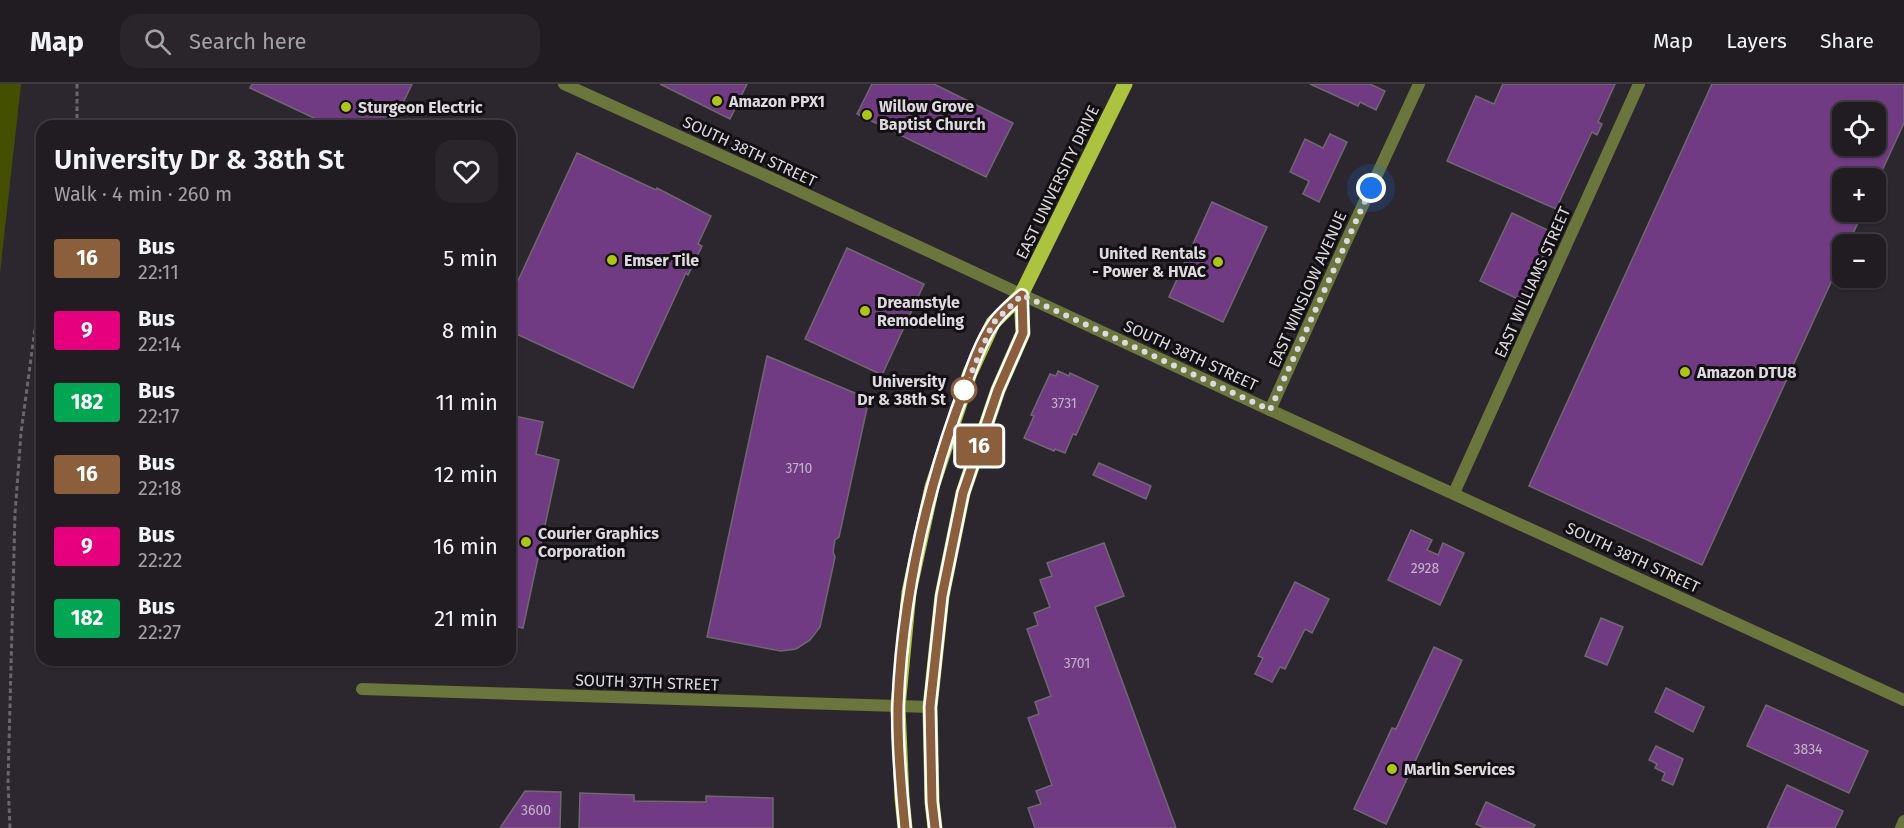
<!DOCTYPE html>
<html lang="en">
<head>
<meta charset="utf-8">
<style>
  body { margin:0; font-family:"Fira Sans",sans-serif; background:#29252a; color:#f1f3f6; height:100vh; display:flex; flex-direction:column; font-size:22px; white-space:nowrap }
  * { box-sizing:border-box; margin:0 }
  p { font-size:20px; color:#a2a1a5 }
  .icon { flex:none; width:33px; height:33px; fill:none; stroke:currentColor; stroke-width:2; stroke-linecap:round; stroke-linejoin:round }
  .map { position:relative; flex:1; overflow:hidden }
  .drawer { position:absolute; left:36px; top:36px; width:480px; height:546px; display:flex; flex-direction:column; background:#211c22; border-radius:18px; box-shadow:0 2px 4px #0004,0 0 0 2px #3e3a40 }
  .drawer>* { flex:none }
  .badge { padding:0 12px; border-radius:4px; font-size:21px; line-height:39px }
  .tools { position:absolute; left:1832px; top:18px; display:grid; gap:12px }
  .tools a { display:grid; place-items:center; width:54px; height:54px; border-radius:12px; background:#211c22; box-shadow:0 2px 4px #0004,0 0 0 2px #3e3a40; font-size:30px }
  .you { position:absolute; width:30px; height:30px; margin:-15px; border:4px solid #fff; border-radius:50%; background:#1a73e8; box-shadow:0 0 0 9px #1a73e833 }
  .map>.badge { position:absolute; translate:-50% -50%; box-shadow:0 0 0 3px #fff }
  .round { display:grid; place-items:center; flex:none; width:63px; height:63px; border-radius:18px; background:#29252a }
  .summary { display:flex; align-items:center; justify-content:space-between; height:102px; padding:0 18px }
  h1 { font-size:28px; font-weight:600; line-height:45px }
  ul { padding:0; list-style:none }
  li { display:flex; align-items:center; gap:18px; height:72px; padding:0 18px }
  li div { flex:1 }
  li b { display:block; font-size:22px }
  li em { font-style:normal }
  li .badge { min-width:66px; font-weight:700; text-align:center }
  header { display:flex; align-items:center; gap:36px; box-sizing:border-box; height:84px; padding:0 30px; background:#211c22; border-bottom:2px solid #3e3a40 }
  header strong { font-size:28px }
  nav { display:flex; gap:33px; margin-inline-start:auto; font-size:21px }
  .search { width:420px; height:54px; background:#29252a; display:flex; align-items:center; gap:15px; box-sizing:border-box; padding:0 21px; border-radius:18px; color:#a2a1a5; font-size:22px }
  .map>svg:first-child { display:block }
  .green { fill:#445000 }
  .building { fill:#703b82; stroke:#6f6871; stroke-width:1.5; fill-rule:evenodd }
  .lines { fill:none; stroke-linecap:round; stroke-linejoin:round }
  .path { stroke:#6b666d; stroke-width:3; stroke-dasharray:4.5 3; stroke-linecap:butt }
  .minor { stroke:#6a763b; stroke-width:12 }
  .primary { stroke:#acc33d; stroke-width:15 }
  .line-casing { stroke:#fff; stroke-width:14 }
  .line { stroke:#8b5e3c; stroke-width:9 }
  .walk { stroke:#ddd9df; stroke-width:6; stroke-dasharray:0 10.8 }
  .poi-dot { fill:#acc611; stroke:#131014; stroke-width:2 }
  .stop-dot { fill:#fff; stroke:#8b5e3c; stroke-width:3 }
  .labels { text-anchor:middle; stroke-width:6; stroke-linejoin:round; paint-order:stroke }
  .number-label { font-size:14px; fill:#c2b2c8 }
  .poi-label { font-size:16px; font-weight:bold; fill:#ddd9df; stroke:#131014; text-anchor:start }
  .street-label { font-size:16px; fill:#ddd9df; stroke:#131014 }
  .stop-label { font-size:16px; font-weight:bold; fill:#ddd9df; stroke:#131014; text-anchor:end }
</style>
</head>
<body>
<header>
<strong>Map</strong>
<div class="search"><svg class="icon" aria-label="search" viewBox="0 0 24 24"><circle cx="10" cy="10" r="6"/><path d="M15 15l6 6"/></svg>Search here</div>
<nav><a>Map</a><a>Layers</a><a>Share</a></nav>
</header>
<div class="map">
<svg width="1904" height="744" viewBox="0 0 1904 744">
  <rect width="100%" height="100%" fill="#2c262e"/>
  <polygon class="green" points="0,0 21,0 0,189"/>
  <g class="building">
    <polygon points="252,0 412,0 392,42 331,42 250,4"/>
    <polygon points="660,0 747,0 730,35"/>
    <polygon points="872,0 934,0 1013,39 986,93 857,30"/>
    <polygon points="1310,0 1370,0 1385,7 1376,26 1360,18 1358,22"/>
    <polygon points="1503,0 1615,0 1598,38 1602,40 1597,51 1592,48 1556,125 1447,77 1476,12 1494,20"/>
    <path d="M 1712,0 L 1904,0 L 1904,39 L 1875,102 L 1875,94 L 1842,94 L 1842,128 L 1863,128 L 1848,160 L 1842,160 L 1842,174 L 1702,481 L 1529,402 ZM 1842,28 L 1875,28 L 1875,62 L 1842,62 Z"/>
    <polygon points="1330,50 1347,58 1319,118 1303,110 1309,97 1290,88 1305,55 1323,64"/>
    <polygon points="577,69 656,106 657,104 711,132 698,160 702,162 688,191 686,189 633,304 510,247 510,214"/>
    <polygon points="1212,118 1267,143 1223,238 1169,213"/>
    <polygon points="1512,129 1554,149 1522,217 1480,197"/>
    <polygon points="847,164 924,200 882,291 805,255"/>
    <polygon points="767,272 869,315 839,453 835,456 833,468 835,473 820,543 810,556 796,565 781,567 707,553"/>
    <polygon points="1058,287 1069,292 1070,289 1098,302 1076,351 1073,350 1065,369 1055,365 1054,367 1024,354 1034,332 1031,331 1050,290 1056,292"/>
    <polygon points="510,331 543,338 536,370 559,376 523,544 510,541"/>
    <polygon points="1099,379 1151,402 1146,415 1093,391"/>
    <polygon points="1411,446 1432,456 1427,466 1438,471 1443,459 1464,469 1440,521 1388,496"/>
    <polygon points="1104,459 1124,512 1095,523 1176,744 1035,744 1028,724 1041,720 1036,707 1052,701 1028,634 1039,630 1035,618 1051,612 1027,545 1038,541 1034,529 1050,523 1040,496 1052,492 1047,479"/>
    <polygon points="1295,498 1329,515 1312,549 1305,545 1285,585 1280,583 1272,598 1255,590 1263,574 1258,572"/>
    <polygon points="1601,534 1623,543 1607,581 1585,572"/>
    <polygon points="1434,563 1462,576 1386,740 1354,725 1392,644 1396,645"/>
    <polygon points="1666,604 1704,623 1693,648 1655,628"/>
    <polygon points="1766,621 1868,667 1849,709 1747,662"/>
    <polygon points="1656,662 1683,675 1673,701 1662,696 1665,689 1655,684 1657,680 1649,676"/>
    <polygon points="1787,701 1843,727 1835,744 1767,744"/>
    <polygon points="525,707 561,708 560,744 500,744"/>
    <polygon points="580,709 634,711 634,717 706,718 706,712 773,714 773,744 579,744"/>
    <polygon points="1486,718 1535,741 1533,744 1485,744 1476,740"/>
  </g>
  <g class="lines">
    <g class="path">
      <polyline points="77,42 77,0"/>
      <polyline points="10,744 8,698 15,430 21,349 42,192"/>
    </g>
    <g class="minor">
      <polyline points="564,0 769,93 1270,326 1904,616"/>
      <polyline points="1270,326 1344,162 1419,0"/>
      <polyline points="1454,409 1639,0"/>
      <polyline points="362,605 930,623"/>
      <polyline points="1901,744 1904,737"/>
    </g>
    <g class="primary">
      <polyline points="905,744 902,714 898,623 909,508 932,403 970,289 993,239 1021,211 1125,0"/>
      <polyline points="935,744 932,718 930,623 942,512 963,409 998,306 1023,249 1021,211"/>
    </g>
  </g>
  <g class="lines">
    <defs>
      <path id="line" d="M 905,744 C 901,704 897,662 898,621 C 902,522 923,422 956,328 C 966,302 977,263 993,240 C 1000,229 1012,220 1022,211 L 1023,249 L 998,306 L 963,409 L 942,512 L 930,623 L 932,718 L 935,744"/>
    </defs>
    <use href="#line" class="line-casing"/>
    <use href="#line" class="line"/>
    <polyline class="walk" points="964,306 993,239 1022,211 1270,326 1371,104"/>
  </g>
  <g class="poi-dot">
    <circle cx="717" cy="17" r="6"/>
    <circle cx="346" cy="23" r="6"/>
    <circle cx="867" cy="31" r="6"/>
    <circle cx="612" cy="176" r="6"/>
    <circle cx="1218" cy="178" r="6"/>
    <circle cx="865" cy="227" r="6"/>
    <circle cx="1685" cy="288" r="6"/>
    <circle cx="526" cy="458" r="6"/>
    <circle cx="1392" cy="685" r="6"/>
  </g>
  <circle class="stop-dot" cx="964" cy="306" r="12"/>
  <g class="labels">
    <g class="number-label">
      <text x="1064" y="324">3731</text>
      <text x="799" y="389">3710</text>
      <text x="1425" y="489">2928</text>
      <text x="1077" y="584">3701</text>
      <text x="1808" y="670">3834</text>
      <text x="536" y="731">3600</text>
    </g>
    <g class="poi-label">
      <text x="729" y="23">Amazon PPX1</text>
      <text x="879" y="28">Willow Grove<tspan x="879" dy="18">Baptist Church</tspan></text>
      <text x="358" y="29">Sturgeon Electric</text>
      <text x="1206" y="175" text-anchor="end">United Rentals<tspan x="1206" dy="18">- Power &amp; HVAC</tspan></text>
      <text x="624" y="182">Emser Tile</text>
      <text x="877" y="224">Dreamstyle<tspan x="877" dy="18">Remodeling</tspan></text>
      <text x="1697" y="294">Amazon DTU8</text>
      <text x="538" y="455">Courier Graphics<tspan x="538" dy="18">Corporation</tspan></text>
      <text x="1404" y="691">Marlin Services</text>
    </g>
    <g class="street-label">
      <text transform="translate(750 67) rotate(25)" y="6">SOUTH 38TH STREET</text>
      <text transform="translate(1057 98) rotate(-64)" y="6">EAST UNIVERSITY DRIVE</text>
      <text transform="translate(1532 198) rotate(-66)" y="6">EAST WILLIAMS STREET</text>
      <text transform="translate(1307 205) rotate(-66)" y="6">EAST WINSLOW AVENUE</text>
      <text transform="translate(1191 271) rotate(25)" y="6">SOUTH 38TH STREET</text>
      <text transform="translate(1633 473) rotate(25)" y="6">SOUTH 38TH STREET</text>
      <text transform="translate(647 598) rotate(2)" y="6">SOUTH 37TH STREET</text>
    </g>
    <g class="stop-label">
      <text x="946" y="303">University<tspan x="946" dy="18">Dr &amp; 38th St</tspan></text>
    </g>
  </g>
</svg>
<div class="tools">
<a><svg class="icon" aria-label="locate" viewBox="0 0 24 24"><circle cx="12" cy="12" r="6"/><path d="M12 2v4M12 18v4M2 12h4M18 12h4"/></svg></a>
<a>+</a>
<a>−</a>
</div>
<div class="you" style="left:1371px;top:104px"></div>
<b class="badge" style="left:979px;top:362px;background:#8b5e3c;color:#fff">16</b>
<section class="drawer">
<div class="summary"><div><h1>University Dr &amp; 38th St</h1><p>Walk · 4 min · 260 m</p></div><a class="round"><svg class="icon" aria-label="heart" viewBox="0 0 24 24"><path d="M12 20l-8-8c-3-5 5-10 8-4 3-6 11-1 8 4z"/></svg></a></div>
<ul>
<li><span class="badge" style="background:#8b5e3c;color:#fff">16</span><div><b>Bus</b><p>22:11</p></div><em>5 min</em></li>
<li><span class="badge" style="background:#e6007e;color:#fff">9</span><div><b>Bus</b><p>22:14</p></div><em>8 min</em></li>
<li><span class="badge" style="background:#00a651;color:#fff">182</span><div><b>Bus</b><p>22:17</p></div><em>11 min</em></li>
<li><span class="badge" style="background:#8b5e3c;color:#fff">16</span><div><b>Bus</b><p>22:18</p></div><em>12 min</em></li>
<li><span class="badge" style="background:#e6007e;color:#fff">9</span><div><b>Bus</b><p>22:22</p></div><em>16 min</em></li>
<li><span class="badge" style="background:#00a651;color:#fff">182</span><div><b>Bus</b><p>22:27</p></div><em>21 min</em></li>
</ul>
</section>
</div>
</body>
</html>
